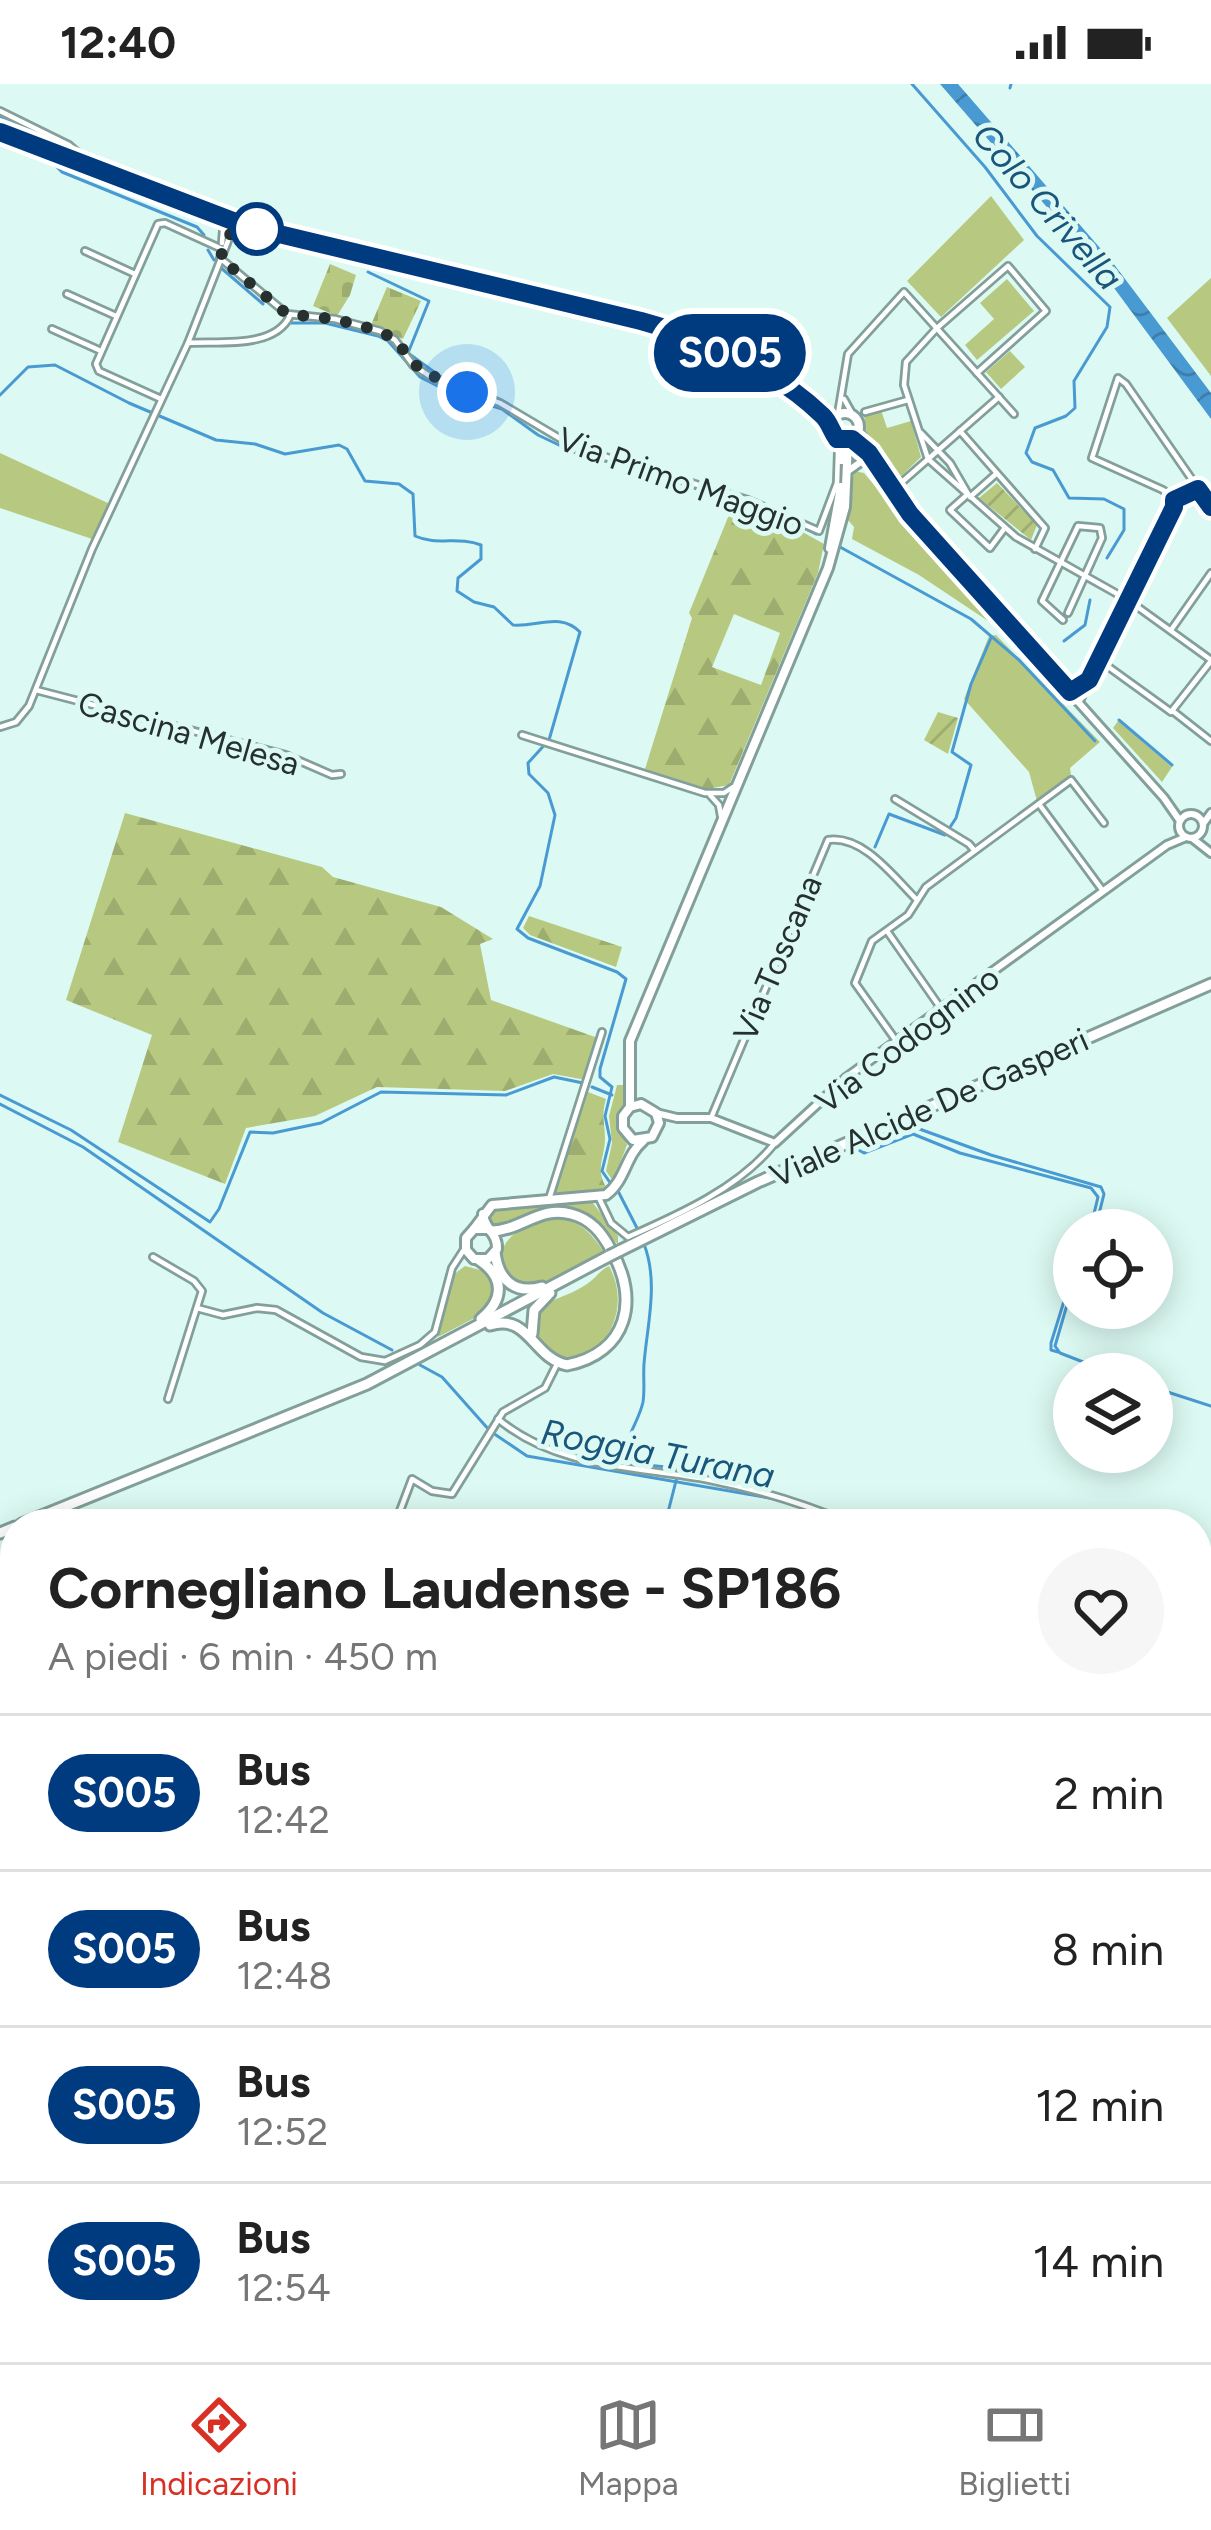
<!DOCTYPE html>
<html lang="it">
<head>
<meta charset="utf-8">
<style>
  body { margin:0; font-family:Figtree,sans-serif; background:#f6f6f6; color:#222; height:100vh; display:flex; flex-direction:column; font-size:45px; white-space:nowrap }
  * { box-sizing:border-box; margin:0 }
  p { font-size:39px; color:#767676 }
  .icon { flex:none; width:66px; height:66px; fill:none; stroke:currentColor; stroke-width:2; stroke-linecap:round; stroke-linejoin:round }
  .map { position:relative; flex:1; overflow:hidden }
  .side { position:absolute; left:0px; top:1425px; width:1212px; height:855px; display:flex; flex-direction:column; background:#fff; border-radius:48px 48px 0 0; box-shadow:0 6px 30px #0003 }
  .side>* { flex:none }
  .badge { padding:0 24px; border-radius:39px; font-size:42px; line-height:78px }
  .buttons { position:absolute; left:1053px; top:1125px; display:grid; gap:24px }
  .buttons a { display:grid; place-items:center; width:120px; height:120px; border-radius:50%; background:#fff; box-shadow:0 6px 30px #0003; font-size:60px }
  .you { position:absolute; width:60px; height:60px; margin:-30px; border:9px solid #fff; border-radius:50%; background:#1a73e8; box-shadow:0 0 0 18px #1a73e833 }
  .map>.badge { position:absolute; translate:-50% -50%; box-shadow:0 0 0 6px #fff }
  .round { display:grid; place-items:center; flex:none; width:126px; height:126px; border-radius:63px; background:#f6f6f6 }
  .overview { display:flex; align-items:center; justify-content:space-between; height:204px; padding:0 48px }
  h1 { font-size:57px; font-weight:700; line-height:90px }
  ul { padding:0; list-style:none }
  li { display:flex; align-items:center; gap:36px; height:156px; padding:0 48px; border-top:3px solid #e0e0e0 }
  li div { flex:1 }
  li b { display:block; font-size:45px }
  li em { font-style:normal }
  li .badge { min-width:132px; font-weight:700; text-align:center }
  .status { display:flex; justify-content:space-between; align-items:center; height:84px; padding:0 60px; background:#fff; direction:ltr }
  .status svg { height:33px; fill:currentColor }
  .menu { display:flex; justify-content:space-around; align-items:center; height:168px; border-top:3px solid #e0e0e0; background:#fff; font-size:33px; color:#767676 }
  .menu a { display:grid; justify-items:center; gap:6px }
  .menu .on { color:#d93025 }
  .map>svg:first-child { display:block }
  .green { fill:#b7c980 }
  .forest { fill:url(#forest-firs); fill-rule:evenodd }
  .cemetery { fill:url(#cemetery-stones) }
  .garden { fill:url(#garden-furrows) }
  .water { fill:url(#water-waves) }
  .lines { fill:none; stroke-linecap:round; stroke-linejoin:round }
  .stream { stroke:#499ad2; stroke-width:3 }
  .minor-casing { stroke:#839f99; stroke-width:10 }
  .tertiary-casing { stroke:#839f99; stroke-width:12 }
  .secondary-casing { stroke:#839f99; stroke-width:14 }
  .primary-casing { stroke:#839f99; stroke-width:15 }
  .trunk-casing { stroke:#839f99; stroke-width:15 }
  .minor { stroke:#fff; stroke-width:4.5 }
  .tertiary { stroke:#fff; stroke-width:6 }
  .secondary { stroke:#fff; stroke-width:8 }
  .primary { stroke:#fff; stroke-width:9 }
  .trunk { stroke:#fff; stroke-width:9 }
  .primary-bridge-casing { stroke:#839f99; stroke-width:15; stroke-linecap:butt }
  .primary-bridge { stroke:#fff; stroke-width:9 }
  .line-casing { stroke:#fff; stroke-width:27 }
  .line { stroke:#003b80; stroke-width:18 }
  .walk { stroke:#26312f; stroke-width:12; stroke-dasharray:0 21.6 }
  .stop-dot { fill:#fff; stroke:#003b80; stroke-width:6 }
  .labels { text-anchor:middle; stroke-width:10; stroke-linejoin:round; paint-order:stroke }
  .street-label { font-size:33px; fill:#26312f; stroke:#dcfaf3 }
  .water-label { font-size:36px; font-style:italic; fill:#1a567c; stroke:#dcfaf3 }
</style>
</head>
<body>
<div class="status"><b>12:40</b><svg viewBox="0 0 49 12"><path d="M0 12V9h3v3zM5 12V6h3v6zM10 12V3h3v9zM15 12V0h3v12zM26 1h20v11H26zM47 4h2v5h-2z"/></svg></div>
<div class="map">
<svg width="1211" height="2278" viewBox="0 0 1211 2278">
  <defs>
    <pattern id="forest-firs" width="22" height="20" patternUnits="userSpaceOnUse" patternTransform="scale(3)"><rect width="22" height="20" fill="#b7c980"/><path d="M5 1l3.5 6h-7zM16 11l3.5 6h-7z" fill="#9dad6f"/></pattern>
    <pattern id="cemetery-stones" width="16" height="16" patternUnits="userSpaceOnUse" patternTransform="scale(3)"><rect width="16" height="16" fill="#b7c980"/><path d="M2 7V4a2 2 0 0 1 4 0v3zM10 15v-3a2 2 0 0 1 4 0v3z" fill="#9dad6f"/></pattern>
    <pattern id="garden-furrows" width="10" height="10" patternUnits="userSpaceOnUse" patternTransform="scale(3)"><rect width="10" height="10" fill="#b7c980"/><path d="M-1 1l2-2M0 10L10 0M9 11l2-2" fill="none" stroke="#9dad6f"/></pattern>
    <pattern id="water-waves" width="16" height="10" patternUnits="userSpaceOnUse" patternTransform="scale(3)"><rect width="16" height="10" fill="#499ad2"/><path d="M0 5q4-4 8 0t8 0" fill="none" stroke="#3d7eab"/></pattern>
  </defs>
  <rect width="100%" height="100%" fill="#dcfaf3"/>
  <g class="green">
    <polygon points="991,112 1024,156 941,233 907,197"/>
    <polygon points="1211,194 1211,292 1167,234"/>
    <polygon points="1007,195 1034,227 977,276 965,261 994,235 980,219"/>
    <polygon points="1010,267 1025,283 1001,305 986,288"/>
    <polygon points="881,326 887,344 911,337 921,373 896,397 887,376 867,352 864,331"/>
    <polygon points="0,369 110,420 92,455 0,424"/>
    <polygon points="854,387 864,389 988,537 919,491 852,455 854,443 848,436"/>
    <polygon points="996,551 1100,658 1070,684 1071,691 1037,717 1029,688 964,615 989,552"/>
    <polygon points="1118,637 1172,683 1162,698 1113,644"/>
    <polygon points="617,1001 625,1001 625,1018 616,1036 627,1061 613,1097 606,1087 612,1059 609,1032"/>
    <path d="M 537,1119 L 593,1119 L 618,1152 L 618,1160 C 611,1155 603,1141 594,1134 C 556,1106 531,1135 495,1143 L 486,1131 L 492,1125 Z"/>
    <path d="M 552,1134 C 577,1134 590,1147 603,1167 L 536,1203 L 507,1194 L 499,1176 C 505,1148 527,1140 552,1134 Z"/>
    <polygon points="465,1182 484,1187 496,1208 486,1228 438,1253 453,1191"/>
    <path d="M 609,1182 C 632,1223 608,1278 557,1276 L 537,1257 C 532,1210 556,1221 587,1200 C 596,1194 600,1186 609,1182 Z"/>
    <polygon points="15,1929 15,1987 3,2014 15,2020 15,2053 9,2055 6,2022 0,2018 0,1937 7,1939"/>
    <polygon points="108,2265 242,2265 237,2278 114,2278"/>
  </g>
  <g class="forest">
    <path d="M 733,421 L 790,441 L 824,460 L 818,489 L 729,701 L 707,705 L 645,685 L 692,534 L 689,529 ZM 734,530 L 780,549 L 761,601 L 712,583 Z"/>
    <polygon points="125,729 322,783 333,793 441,823 493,855 480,860 491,916 598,954 586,996 553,990 505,1007 377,1003 315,1032 246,1044 225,1100 118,1058 152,951 66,916"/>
    <polygon points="529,832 622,863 616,883 530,851 523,844"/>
    <path d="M 588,1008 L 606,1015 C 601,1033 605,1037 605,1054 C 605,1074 595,1083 606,1103 L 596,1108 L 553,1109 Z"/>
    <polygon points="1197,2198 1206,2201 1204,2222 1211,2226 1211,2278 1105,2278 1078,2265 1197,2265"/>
  </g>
  <g class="cemetery">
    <polygon points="330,180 356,191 350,211 337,232 313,222"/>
    <polygon points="387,203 421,217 403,255 371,241"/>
  </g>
  <g class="garden">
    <polygon points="997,399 1037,441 1031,456 979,414"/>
    <polygon points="938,628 958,634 948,670 924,656"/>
  </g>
  <polygon class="water" points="940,0 958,0 1113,179 1211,309 1211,335 1097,181"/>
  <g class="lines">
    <g class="stream">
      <polyline points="912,0 985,83 1037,152 1110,223 1107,243 1074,297 1075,324 1066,332 1035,344 1026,369 1032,378 1053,386 1069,414 1104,415 1124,425 1124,446 1107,474"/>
      <polyline points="1010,4 1011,0"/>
      <polyline points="0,32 33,46 61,67"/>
      <polyline points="58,77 57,83 62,88 197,143 204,151"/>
      <polyline points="208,166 214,176"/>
      <polyline points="220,183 263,220"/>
      <polyline points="368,188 429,217 408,269 444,295"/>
      <polyline points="291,239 325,239 378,252 388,257 420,293 453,310 502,325 538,351 584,373 626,381 786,435 816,450"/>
      <polyline points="469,305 494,312 525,332"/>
      <path d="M 0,311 L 28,283 L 55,281 L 129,319 L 216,356 L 255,360 L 285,370 L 339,361 L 347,365 L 365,397 L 399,400 L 413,410 L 415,452 C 437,462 459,452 481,461 L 481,475 L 458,494 L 457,507 L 474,518 L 494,523 L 513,541 C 538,543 560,528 580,548 L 549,656 L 528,679 L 529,690 L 548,709 L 555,731 L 540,802 L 517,845 L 528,854 L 617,888 L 626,895 L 600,985 L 600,993 L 612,1003 L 605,1032 L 610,1055 L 602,1087 L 611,1100"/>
      <polyline points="840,463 971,535 1019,576 1095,657"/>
      <polyline points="1064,557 1085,541 1090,516"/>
      <polyline points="1119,636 1172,681"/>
      <polyline points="875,763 889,730 945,751 956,734 971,681 952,668 971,600 991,554"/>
      <polyline points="592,1003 612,1011"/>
      <polyline points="0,1011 71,1046 210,1138 219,1125 250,1048 273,1049 321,1039 381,1008 506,1011 554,993 583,999"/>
      <polyline points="0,1020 83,1063 323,1229 392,1266"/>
      <polyline points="859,1060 869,1065 914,1043 991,1071 1101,1103 1104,1110 1095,1146"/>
      <polyline points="853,1063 864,1069 913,1050 960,1069 1091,1104 1098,1113 1090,1146"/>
      <polyline points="618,1107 638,1146"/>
      <path d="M 644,1160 C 659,1199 647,1241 644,1280 C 643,1293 645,1305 643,1318 C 639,1337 626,1351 626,1370 L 637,1380 L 676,1384 L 677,1393 L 665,1440"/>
      <polyline points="1074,1197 1055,1262 1060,1269 1114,1290"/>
      <polyline points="1058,1268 1051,1266 1051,1259 1074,1185"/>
      <polyline points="420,1281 442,1293 490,1347 527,1372 781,1416"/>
      <polyline points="1152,1303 1211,1322"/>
      <polyline points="790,1419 843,1440"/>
      <polyline points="3,1453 15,1462"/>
      <polyline points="1197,1557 1211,1561"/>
      <polyline points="1197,1645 1211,1652"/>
      <polyline points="0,1748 15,1750"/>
      <polyline points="1197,1798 1211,1756"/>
      <polyline points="240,2265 278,2278"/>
      <polyline points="1127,2265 1149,2278"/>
      <polyline points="1046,2278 1051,2265"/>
    </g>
    <defs>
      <g id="minor">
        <polyline points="0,27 69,61 77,68 78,76"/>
        <polyline points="222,159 224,135"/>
        <polyline points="85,167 135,190"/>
        <polyline points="220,174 287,230 335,235 380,247 395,256 413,281 431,293 500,319 576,364 748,416 819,447 837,399 838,368"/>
        <polyline points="67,210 116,232"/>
        <polyline points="52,245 101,267"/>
        <path d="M 188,259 C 220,257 274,265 290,232"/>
        <polyline points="977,289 1046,227 1008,182 937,244 906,278 904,301 928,375 1016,453 1128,516 1211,576"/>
        <polyline points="161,315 99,287 96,280 158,140 165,139 222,165"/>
        <polyline points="844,315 853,331"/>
        <polyline points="865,328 908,316"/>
        <polyline points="838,330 848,270 904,208 1014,330"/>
        <polyline points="960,347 1045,444 1035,465"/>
        <polyline points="921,349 950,379 968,410"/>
        <polyline points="902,398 999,313"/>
        <polyline points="968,410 950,426 990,464 1004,445"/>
        <polyline points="970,413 996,390"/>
        <polyline points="1174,416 1163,406 1092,374 1118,294 1126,300 1211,423"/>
        <polyline points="1063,536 1042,517 1078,442 1100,444 1102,454 1068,529"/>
        <polyline points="1171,546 1211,489"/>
        <polyline points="1099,576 1171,628 1211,577"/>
        <polyline points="36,606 286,671 332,691 341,690"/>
        <polyline points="1069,609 1089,596"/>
        <polyline points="1079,619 1174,423 1174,416 1198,405"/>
        <polyline points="1174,628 1211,657"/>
        <polyline points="0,643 16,638 29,622 92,465 188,259 235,139"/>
        <polyline points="522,651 705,709 724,709 733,703"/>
        <polyline points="710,711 719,721 721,732"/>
        <polyline points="895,715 969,760 974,766"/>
        <polyline points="1039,720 1103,807"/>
        <polyline points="887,847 942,926"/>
        <polyline points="897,958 855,899 872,857 908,831 926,803 1071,696 1104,739"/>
        <path d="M 711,1034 L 828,756 C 863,751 893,792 917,816"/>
        <path d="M 599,1114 L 611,1139 L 628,1153 C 680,1130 739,1104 775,1059"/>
        <polyline points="549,1115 602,948"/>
        <polyline points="153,1173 194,1197 202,1207 168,1315"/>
        <polyline points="197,1224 223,1231 257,1224 276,1226 361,1273 385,1277 420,1261 435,1248 452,1184 463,1167"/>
        <path d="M 498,1335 C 558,1385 636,1382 710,1396 C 760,1406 805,1420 852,1440"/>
        <polyline points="395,1440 412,1395 432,1407 452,1410 503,1328 545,1304 557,1280"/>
        <polyline points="1197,1553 1211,1557"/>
        <polyline points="405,2265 443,2278"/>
        <polyline points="241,2278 245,2265"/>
        <polyline points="468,2278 474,2265"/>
      </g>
      <g id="tertiary">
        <polyline points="859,347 910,430 1164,714 1180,737"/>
        <polyline points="848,387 862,377 877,382"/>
        <circle cx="1191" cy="742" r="12"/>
        <polyline points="1203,740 1211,729"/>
        <polyline points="1192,754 1211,769"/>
        <polyline points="656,1029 677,1034 711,1034 775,1059 847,993 1167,761 1186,753"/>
      </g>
      <g id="secondary">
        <polyline points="0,49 246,142 683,249 758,285 830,341"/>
        <circle cx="845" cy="343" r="14"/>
        <polyline points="837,355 842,376"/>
        <polyline points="830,464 841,403"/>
        <polyline points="630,1023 641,1020 656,1029 659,1039 652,1053 633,1056 623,1044 623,1032 630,1023 630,957 828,484 845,423 848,357"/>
        <path d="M 483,1130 C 484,1145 498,1149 497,1165 L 488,1175 L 474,1175 L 466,1166 L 466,1154 L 474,1145 L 487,1145"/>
        <path d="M 474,1145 L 492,1121 L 606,1111 C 626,1096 625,1072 643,1057"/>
      </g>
      <g id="primary">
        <polyline points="619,1167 758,1098 1211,900"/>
        <path d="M 495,1168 C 498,1195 514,1211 542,1203"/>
        <path d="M 479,1176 C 505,1193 504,1216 481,1235"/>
        <path d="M 490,1241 C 529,1229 533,1274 567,1281 C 628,1269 640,1215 611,1166 C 602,1149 591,1135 571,1130 C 541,1121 520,1147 491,1147"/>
        <polyline points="532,1250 534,1226 550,1209"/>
        <polyline points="22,1440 367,1300 609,1172"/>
        <polyline points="0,1449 15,1443"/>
      </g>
      <g id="trunk">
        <polyline points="0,2058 15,2056"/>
        <polyline points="15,2064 6,2079 15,2099"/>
        <polyline points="0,2099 15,2123"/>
        <polyline points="95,2265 100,2278"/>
        <polyline points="102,2265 108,2278"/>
      </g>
    </defs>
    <use href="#minor" class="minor-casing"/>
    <use href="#tertiary" class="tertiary-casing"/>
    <use href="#secondary" class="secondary-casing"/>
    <use href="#primary" class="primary-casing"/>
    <use href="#trunk" class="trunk-casing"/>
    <use href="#minor" class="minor"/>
    <use href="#tertiary" class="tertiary"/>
    <use href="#secondary" class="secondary"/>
    <use href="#primary" class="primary"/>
    <use href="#trunk" class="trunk"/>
    <defs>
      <polyline id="primary-bridge" points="609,1172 619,1167"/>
    </defs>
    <use href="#primary-bridge" class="primary-bridge-casing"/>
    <use href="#primary-bridge" class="primary-bridge"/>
  </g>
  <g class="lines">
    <defs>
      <path id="line" d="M 0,48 L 246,142 L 641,237 C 706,255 773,284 823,332 C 830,339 831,347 837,355 L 852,355 L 869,369 L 910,430 L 1070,608 L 1089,596 L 1174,423 L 1174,416 L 1198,405 L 1211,423"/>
    </defs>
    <use href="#line" class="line-casing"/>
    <use href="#line" class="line"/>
    <polyline class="walk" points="257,145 261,146 235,139 220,174 287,230 334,235 380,247 395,256 420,286 467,308"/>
  </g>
  <circle class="stop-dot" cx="257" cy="145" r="24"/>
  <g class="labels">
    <g class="street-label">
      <text transform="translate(681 397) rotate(20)" y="12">Via Primo Maggio</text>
      <text transform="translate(189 649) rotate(16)" y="12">Cascina Melesa</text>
      <text transform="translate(777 874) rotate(-67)" y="12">Via Toscana</text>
      <text transform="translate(907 955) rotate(-37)" y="12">Via Codognino</text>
      <text transform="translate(929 1023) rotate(-24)" y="12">Viale Alcide De Gasperi</text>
    </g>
    <g class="water-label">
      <text transform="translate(1048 122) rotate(49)" y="13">Colo Crivella</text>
      <text transform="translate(658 1369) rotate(11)" y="13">Roggia Turana</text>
    </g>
  </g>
</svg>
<div class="buttons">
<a><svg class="icon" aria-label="locate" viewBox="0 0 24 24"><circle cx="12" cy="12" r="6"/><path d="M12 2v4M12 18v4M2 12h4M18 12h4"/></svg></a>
<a><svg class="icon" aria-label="layers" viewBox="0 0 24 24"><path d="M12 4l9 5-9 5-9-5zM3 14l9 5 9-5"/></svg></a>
</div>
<div class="you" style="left:467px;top:308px"></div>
<b class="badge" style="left:730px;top:269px;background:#003b80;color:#fff">S005</b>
<section class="side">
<div class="overview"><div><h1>Cornegliano Laudense - SP186</h1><p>A piedi · 6 min · 450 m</p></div><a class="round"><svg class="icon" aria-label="heart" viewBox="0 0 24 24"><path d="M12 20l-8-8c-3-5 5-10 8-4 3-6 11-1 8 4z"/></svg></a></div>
<ul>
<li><span class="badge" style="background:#003b80;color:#fff">S005</span><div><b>Bus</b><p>12:42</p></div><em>2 min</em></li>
<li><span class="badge" style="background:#003b80;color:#fff">S005</span><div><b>Bus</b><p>12:48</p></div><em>8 min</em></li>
<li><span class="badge" style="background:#003b80;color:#fff">S005</span><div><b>Bus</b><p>12:52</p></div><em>12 min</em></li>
<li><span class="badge" style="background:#003b80;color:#fff">S005</span><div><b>Bus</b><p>12:54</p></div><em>14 min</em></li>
</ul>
</section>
</div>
<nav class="menu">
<a class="on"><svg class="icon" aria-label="directions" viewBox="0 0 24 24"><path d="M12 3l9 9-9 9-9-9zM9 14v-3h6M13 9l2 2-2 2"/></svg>Indicazioni</a>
<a><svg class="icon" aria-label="map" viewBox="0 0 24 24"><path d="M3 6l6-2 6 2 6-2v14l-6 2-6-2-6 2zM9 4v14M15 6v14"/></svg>Mappa</a>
<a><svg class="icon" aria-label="tickets" viewBox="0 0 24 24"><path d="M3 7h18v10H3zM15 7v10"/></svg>Biglietti</a>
</nav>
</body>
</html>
